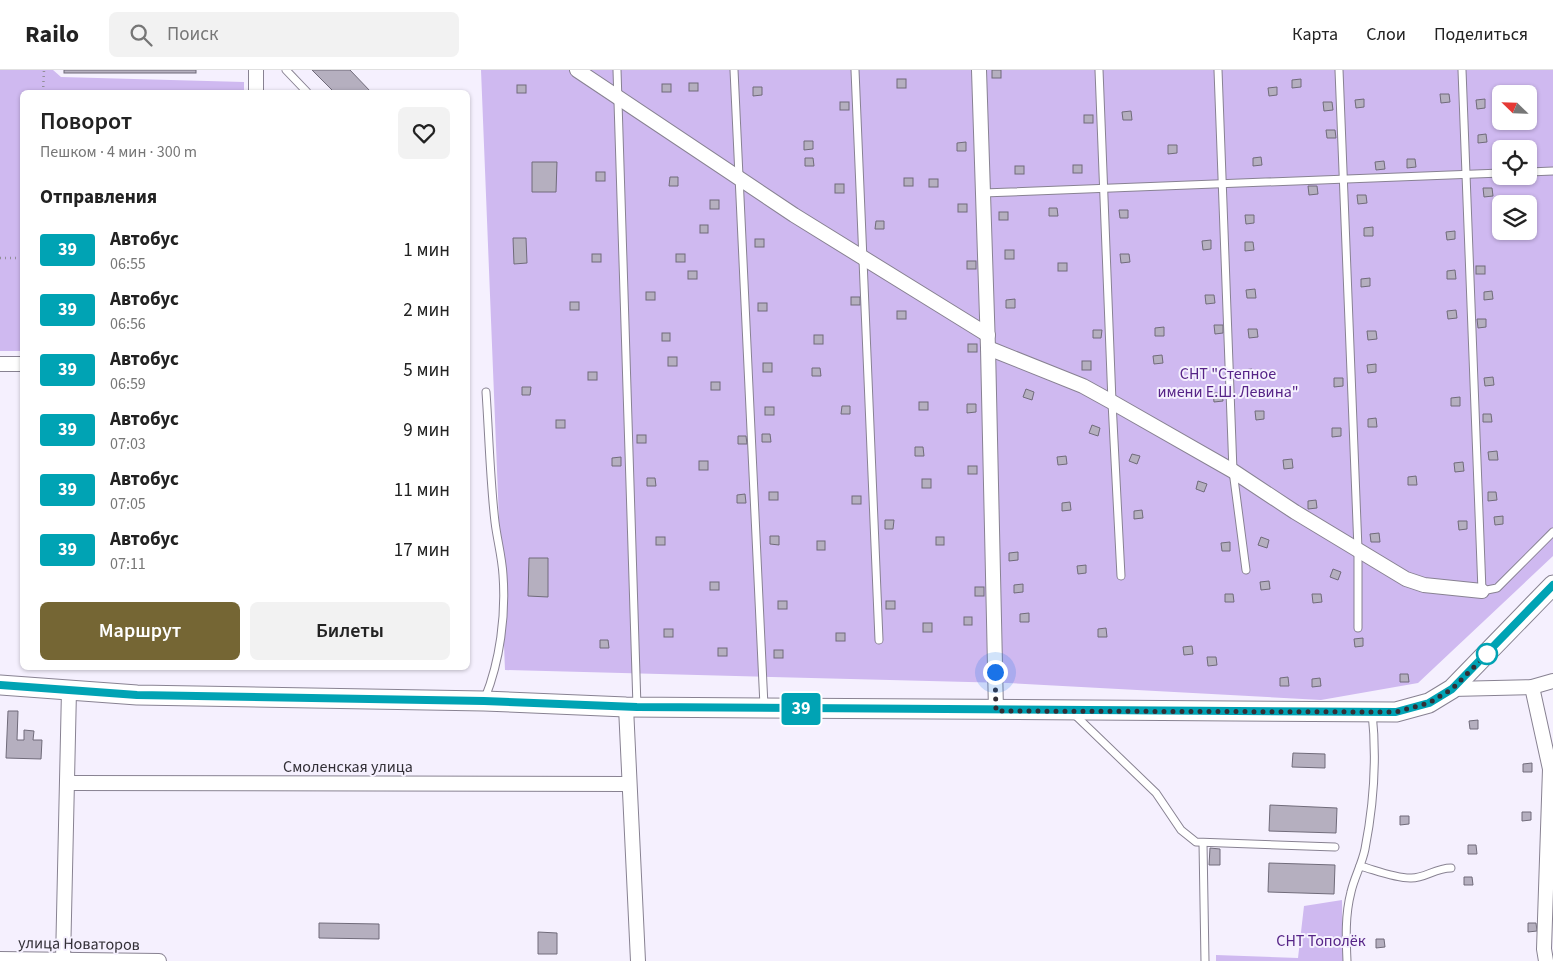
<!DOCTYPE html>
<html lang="ru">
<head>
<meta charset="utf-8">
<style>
  body { margin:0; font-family:"Source Sans 3",sans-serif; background:#f2f2f2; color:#222; height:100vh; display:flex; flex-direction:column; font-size:19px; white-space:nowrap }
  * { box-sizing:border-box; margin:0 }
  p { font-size:16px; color:#767676 }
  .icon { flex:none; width:28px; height:28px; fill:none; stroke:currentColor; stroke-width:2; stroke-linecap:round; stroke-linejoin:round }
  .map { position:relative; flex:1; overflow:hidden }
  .sheet { position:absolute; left:20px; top:20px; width:450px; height:580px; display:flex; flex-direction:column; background:#fff; border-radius:8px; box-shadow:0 1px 4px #0004 }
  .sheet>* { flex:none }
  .badge { padding:0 10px; border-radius:4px; font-size:18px; line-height:32px }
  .needle { width:32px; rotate:293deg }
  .buttons { position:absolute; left:1492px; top:15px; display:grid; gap:10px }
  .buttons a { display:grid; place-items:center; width:45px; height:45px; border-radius:8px; background:#fff; box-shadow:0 1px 4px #0004; font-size:25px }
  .you { position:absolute; width:25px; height:25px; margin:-12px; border:4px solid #fff; border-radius:50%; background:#1a73e8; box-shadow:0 0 0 8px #1a73e833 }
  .map>.badge { position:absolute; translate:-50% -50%; box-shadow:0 0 0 2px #fff }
  h2 { padding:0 20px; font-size:19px; line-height:45px }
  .round { display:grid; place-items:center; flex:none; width:52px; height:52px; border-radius:8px; background:#f2f2f2 }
  .overview { display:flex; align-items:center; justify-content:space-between; height:85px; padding:0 20px }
  h1 { font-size:24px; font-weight:600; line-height:38px }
  .action { display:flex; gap:10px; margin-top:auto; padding:10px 20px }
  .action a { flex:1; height:58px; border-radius:8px; background:#756634; color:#fff; font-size:20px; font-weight:600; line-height:58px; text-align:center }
  .action a+a { background:#f2f2f2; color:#222 }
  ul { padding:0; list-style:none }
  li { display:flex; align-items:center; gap:15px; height:60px; padding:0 20px }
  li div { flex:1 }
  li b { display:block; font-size:19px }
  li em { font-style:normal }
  li .badge { min-width:55px; font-weight:700; text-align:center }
  header { display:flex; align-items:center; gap:30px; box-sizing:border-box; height:70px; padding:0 25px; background:#fff; border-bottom:1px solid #e0e0e0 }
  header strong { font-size:24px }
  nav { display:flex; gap:28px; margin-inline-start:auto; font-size:18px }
  .search { width:350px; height:45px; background:#f2f2f2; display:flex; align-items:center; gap:12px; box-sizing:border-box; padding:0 18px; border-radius:8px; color:#767676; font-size:19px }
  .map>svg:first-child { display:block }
  .green { fill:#cfb9f0; fill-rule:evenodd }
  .building { fill:#b5afbf; stroke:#706b7a }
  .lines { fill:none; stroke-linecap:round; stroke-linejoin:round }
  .lane-casing { stroke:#888292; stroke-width:9 }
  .street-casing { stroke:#888292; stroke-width:16 }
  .secondary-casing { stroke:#888292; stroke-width:21 }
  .path { stroke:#938f99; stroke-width:2.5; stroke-dasharray:1 4; stroke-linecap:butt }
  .lane { stroke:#fff; stroke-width:7 }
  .street { stroke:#fff; stroke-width:14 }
  .secondary { stroke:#fff; stroke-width:19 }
  .line-casing { stroke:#fff; stroke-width:11 }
  .line { stroke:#00a3b4; stroke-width:8 }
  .walk { stroke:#322f36; stroke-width:5; stroke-dasharray:0 9 }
  .stop-dot { fill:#fff; stroke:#00a3b4; stroke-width:2.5 }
  .labels { text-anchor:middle; stroke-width:4; stroke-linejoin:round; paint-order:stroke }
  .park-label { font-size:16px; fill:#562487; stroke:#f5f0fe }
  .street-label { font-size:16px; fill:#322f36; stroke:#f5f0fe }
</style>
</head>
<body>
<header>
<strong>Railo</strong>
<div class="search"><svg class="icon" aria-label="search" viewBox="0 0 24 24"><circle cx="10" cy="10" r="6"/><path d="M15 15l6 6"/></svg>Поиск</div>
<nav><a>Карта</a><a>Слои</a><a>Поделиться</a></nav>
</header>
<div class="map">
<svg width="1553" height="891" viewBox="0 0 1553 891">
  <rect width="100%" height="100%" fill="#f5f0fe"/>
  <g class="green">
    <polygon points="0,0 53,0 61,7 244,12 244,22 22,22 22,281 0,281"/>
    <path d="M 481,0 L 1553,0 L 1553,486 L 1418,613 L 1321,630 L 1008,613 L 505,600 ZM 1501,24 L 1529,24 L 1529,51 L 1501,51 ZM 1501,79 L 1529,79 L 1529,106 L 1501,106 ZM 1501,134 L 1529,134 L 1529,161 L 1501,161 Z"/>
    <polygon points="1342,830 1343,891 1216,891 1216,885 1298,888 1304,836"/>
  </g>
  <g class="building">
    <rect x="64" y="0" width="132" height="3"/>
    <polygon points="312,0 350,0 371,22 334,22"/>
    <rect x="992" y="0" width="9" height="8"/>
    <rect x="897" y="9" width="9" height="9"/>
    <polygon points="1301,9 1301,17 1292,18 1292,10"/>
    <rect x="689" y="13" width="9" height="8"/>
    <rect x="662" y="14" width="9" height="8"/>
    <rect x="517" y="15" width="9" height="8"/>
    <polygon points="753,17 762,17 762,25 753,26"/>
    <polygon points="1277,17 1277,25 1269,26 1268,18"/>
    <polygon points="1440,24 1449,24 1450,32 1441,33"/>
    <polygon points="1364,29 1364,37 1356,38 1355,30"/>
    <polygon points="1485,29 1485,38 1477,39 1476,30"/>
    <rect x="840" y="32" width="9" height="8"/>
    <polygon points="1323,32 1332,32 1333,40 1324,41"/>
    <polygon points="1131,41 1132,50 1123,50 1122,42"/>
    <rect x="1084" y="45" width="9" height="8"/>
    <polygon points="1326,60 1335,60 1336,68 1327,68"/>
    <polygon points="1486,64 1487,72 1478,73 1478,65"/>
    <polygon points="804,71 813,71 813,79 804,80"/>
    <polygon points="966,72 966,81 957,81 957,73"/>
    <polygon points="1168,75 1177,75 1177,83 1168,84"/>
    <polygon points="1261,87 1262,95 1253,96 1253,88"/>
    <polygon points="805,88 813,88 814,96 805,96"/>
    <polygon points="1407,89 1415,89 1416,97 1407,98"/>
    <polygon points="1384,91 1385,99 1376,100 1375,92"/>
    <polygon points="532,92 557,92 556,122 532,122"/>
    <rect x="1073" y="95" width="9" height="8"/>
    <rect x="1015" y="96" width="9" height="8"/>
    <rect x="596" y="102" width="9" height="9"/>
    <polygon points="670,107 678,107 678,116 669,116"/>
    <rect x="904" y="108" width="9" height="8"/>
    <rect x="929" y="109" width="9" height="8"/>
    <rect x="835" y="114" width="9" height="9"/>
    <polygon points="1308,116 1317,116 1318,124 1309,125"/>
    <polygon points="1483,118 1492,118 1493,126 1484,127"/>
    <polygon points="1357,125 1366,125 1367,133 1358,134"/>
    <rect x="710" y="130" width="9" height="9"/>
    <rect x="958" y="134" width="9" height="8"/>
    <polygon points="1049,138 1057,138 1058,146 1049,146"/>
    <polygon points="1119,140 1128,140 1128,148 1120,148"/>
    <rect x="999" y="142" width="9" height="8"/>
    <polygon points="1245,145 1254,145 1254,153 1246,154"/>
    <polygon points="876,151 884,151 884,159 875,159"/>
    <rect x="700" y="155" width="8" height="8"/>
    <polygon points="1373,157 1373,166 1364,166 1364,158"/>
    <polygon points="1455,161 1455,169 1447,170 1446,162"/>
    <polygon points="513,168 526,168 527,193 514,194"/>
    <rect x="755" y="169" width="9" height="8"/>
    <polygon points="1211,170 1211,179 1203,180 1202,171"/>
    <polygon points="1245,172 1253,172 1254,180 1245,181"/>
    <rect x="1005" y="180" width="9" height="9"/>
    <rect x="592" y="184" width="9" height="8"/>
    <rect x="676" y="184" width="9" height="8"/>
    <polygon points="1120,184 1129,184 1130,192 1121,193"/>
    <rect x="967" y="191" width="9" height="8"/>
    <rect x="1058" y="193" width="9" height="8"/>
    <rect x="1476" y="196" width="9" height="8"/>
    <polygon points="1455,200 1456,209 1447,209 1447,201"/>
    <rect x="688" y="201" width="9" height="8"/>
    <polygon points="1370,208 1370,216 1361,217 1361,209"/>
    <polygon points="1255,219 1256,228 1247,228 1246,220"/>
    <polygon points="1492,221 1493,229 1484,230 1484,222"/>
    <rect x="646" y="222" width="9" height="8"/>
    <polygon points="1205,225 1214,225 1215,233 1206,234"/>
    <rect x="851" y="227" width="9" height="8"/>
    <polygon points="1015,229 1015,238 1006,238 1006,230"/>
    <rect x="570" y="232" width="9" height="8"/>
    <rect x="758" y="233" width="9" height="8"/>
    <polygon points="1456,240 1457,248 1448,249 1447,241"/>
    <rect x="897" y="241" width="9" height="8"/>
    <polygon points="1477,249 1486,249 1486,257 1478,258"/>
    <polygon points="1214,255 1223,255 1223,263 1215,264"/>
    <polygon points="1164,257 1164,266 1155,266 1155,258"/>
    <polygon points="1248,259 1257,259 1258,267 1249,268"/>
    <polygon points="1093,260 1102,260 1101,268 1093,268"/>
    <polygon points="1367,261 1376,261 1377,269 1368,270"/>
    <rect x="662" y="263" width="8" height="8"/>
    <rect x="814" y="265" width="9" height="9"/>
    <rect x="968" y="274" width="9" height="8"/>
    <polygon points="1162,285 1163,293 1154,294 1153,286"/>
    <rect x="668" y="287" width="9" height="9"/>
    <rect x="1082" y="291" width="9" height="9"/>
    <rect x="763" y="293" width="9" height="9"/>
    <polygon points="1376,294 1376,302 1368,303 1367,295"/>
    <polygon points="812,298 820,298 821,306 812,306"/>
    <polygon points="1252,299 1252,308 1243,308 1243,300"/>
    <rect x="588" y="302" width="9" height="8"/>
    <polygon points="1493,307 1494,315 1485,316 1484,308"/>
    <polygon points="1334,308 1343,308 1343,316 1334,317"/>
    <rect x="711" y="312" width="9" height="8"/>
    <polygon points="522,317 531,317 530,325 522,325"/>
    <polygon points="1026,319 1034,322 1032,330 1023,327"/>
    <polygon points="1213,323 1222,323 1223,331 1214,332"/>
    <polygon points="1460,327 1460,336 1451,336 1451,328"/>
    <rect x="919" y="332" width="9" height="8"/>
    <polygon points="967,334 976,334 976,342 967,343"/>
    <polygon points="842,336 850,336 850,344 841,344"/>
    <rect x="765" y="337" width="9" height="8"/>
    <polygon points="1255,341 1264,341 1264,349 1256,350"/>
    <polygon points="1483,344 1491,344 1492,352 1483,352"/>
    <polygon points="1376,348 1377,357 1368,357 1368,349"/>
    <rect x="556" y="350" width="9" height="8"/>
    <polygon points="1092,355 1100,358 1098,366 1089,363"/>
    <polygon points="1332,358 1341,358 1341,366 1332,367"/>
    <polygon points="762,364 770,364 771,372 762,372"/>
    <rect x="637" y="365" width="9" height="8"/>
    <polygon points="738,366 746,366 747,374 738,374"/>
    <polygon points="915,377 923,377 924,386 915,386"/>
    <polygon points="1497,381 1498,390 1489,390 1488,382"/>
    <polygon points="1132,384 1140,386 1137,394 1129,391"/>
    <polygon points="1066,386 1067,394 1058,395 1057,387"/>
    <polygon points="621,387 621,396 612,396 612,388"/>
    <polygon points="1292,389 1293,398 1284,399 1283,390"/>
    <rect x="699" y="391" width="9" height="9"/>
    <polygon points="1463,392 1464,401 1455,402 1454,393"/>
    <rect x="968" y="396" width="9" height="8"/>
    <polygon points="1416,406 1417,415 1408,415 1408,407"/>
    <polygon points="647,408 655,408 656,416 647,416"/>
    <rect x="922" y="409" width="9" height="9"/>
    <polygon points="1198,411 1207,414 1204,422 1196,419"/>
    <rect x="769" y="422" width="9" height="8"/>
    <polygon points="1488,422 1496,422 1497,430 1488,431"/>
    <polygon points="745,424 746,433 737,433 737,425"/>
    <rect x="852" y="426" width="9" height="8"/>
    <polygon points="1316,430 1317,438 1308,439 1308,431"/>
    <polygon points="1070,432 1071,440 1062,441 1062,433"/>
    <polygon points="1142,440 1143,448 1134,449 1134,441"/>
    <polygon points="1503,446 1503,454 1495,455 1494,447"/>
    <polygon points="885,450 894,450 893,459 885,459"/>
    <polygon points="1458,451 1467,451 1467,459 1459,460"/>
    <polygon points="1379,463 1380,472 1371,472 1370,464"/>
    <polygon points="770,466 779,466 779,475 770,474"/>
    <rect x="656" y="467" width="9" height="8"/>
    <rect x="936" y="467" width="8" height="8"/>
    <polygon points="1261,467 1269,470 1267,478 1258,475"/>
    <rect x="817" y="471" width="8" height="9"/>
    <polygon points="1230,472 1230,481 1222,481 1221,473"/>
    <polygon points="1018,482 1018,490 1009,491 1009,483"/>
    <polygon points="529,488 548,488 548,527 528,526"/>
    <polygon points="1086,495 1086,503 1078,504 1077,496"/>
    <polygon points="1333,499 1341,502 1338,510 1330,507"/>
    <polygon points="1269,511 1270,519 1261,520 1260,512"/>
    <rect x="710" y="512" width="9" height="8"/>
    <polygon points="1023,514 1023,522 1014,523 1014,515"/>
    <rect x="975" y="517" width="9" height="9"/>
    <polygon points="1225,524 1233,524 1234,532 1225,532"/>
    <polygon points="1312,524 1321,524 1322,532 1313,533"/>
    <rect x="778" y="531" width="9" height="8"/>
    <rect x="886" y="531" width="9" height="8"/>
    <polygon points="1029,543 1029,552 1020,552 1020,544"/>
    <rect x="964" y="547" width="8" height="8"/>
    <rect x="923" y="553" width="9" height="9"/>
    <polygon points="1106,558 1107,567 1098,567 1098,559"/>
    <rect x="664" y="559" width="9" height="8"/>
    <rect x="836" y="563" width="9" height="8"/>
    <polygon points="1363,568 1363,576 1355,577 1354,569"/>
    <polygon points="600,570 608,570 609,578 600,578"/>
    <polygon points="1192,576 1193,584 1184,585 1183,577"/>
    <rect x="718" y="578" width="9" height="8"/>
    <rect x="774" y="580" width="9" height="8"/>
    <polygon points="1207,587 1216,587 1217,595 1208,596"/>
    <polygon points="1400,604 1408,604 1409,612 1400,612"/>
    <polygon points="1288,607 1289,616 1280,616 1280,608"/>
    <polygon points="1320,608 1321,616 1312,617 1312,609"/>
    <polygon points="8,641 18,641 17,670 24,670 24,660 34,661 33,670 42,670 41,689 6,688"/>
    <polygon points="1478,650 1478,659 1470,659 1469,651"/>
    <polygon points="1293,683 1325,684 1325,698 1292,697"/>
    <polygon points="1532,693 1532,702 1523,702 1523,694"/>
    <polygon points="1270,735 1337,738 1336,763 1269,761"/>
    <polygon points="1522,742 1531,742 1531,750 1522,751"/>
    <polygon points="1400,746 1409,746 1409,754 1400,755"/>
    <polygon points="1468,775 1476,775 1477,784 1468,784"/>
    <polygon points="1210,778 1220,779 1220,795 1209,795"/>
    <polygon points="1269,793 1335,795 1334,824 1268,822"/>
    <polygon points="1464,807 1472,807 1473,815 1464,815"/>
    <polygon points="319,853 379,854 379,869 319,868"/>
    <polygon points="1528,853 1536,853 1537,861 1528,862"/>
    <polygon points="538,862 557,863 557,884 538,884"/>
    <polygon points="1376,869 1384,869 1385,877 1376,878"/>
  </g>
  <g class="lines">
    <defs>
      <g id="lane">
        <polyline points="286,0 307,22"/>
        <polyline points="617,0 637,637"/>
        <polyline points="734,0 764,636"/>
        <polyline points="855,0 879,570"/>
        <polyline points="1099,0 1112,332 1121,506"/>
        <polyline points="1218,0 1233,401 1246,500"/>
        <polyline points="1339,0 1358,479 1358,558"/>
        <polyline points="1462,0 1482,521 1497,518 1553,462"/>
        <polyline points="1529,102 1553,101"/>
        <polyline points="983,123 1501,103"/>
        <path d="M 485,628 C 500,591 506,545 503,505 C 502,487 497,469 495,452 C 490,409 489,365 486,322"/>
        <polyline points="1074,644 1156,723 1181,760 1196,772 1335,777"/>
        <polyline points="1203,773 1205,891"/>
        <path d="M 1360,796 C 1375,800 1394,808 1410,808 C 1424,809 1435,798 1451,798"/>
        <path d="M 1347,891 C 1346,868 1345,845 1351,822 C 1354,808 1362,794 1365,779 C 1374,733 1377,688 1372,642"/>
      </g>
      <g id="street">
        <polyline points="577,0 794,145 988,265"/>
        <polyline points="979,0 988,278 996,641"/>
        <polyline points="256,22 256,0"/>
        <polyline points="988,278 1083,316 1112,332 1233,401 1295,442 1406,509 1424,515 1482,521"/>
        <polyline points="0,294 22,294"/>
        <polyline points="1532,617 1550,699 1544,879 1546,891"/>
        <polyline points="1452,619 1532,617 1553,611"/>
        <polyline points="626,637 638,891"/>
        <polyline points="67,713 629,714"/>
        <polyline points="0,889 159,891"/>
        <polyline points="63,891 69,620"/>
      </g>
      <polyline id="secondary" points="0,615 137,625 484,631 626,637 1396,642 1429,633 1452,619 1553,515"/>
    </defs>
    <use href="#lane" class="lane-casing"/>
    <use href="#street" class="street-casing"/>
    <use href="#secondary" class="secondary-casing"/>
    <g class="path">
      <polyline points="43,22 44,0"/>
      <polyline points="0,188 22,188"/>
    </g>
    <use href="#lane" class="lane"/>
    <use href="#street" class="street"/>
    <use href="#secondary" class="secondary"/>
  </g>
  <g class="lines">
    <defs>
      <polyline id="line" points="0,615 137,625 484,631 637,637 1396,642 1429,633 1452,619 1553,515"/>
    </defs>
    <use href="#line" class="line-casing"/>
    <use href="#line" class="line"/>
    <polyline class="walk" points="995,602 996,641 1396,642 1429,633 1452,619 1493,578 1487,584"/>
  </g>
  <circle class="stop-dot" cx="1487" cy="584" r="10"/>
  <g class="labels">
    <g class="park-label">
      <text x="1228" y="309">СНТ "Степное<tspan x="1228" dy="18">имени Е.Ш. Левина"</tspan></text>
      <text x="1321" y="876">СНТ Тополёк</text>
    </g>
    <g class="street-label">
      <text x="348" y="702">Смоленская улица</text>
      <text transform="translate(79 873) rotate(1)" y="6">улица Новаторов</text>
    </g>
  </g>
</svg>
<div class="buttons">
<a><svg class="needle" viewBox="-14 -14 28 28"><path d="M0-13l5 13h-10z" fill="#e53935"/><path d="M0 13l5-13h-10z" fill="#767676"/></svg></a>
<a><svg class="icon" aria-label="locate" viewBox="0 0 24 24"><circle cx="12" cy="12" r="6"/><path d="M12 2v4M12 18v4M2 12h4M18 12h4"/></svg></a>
<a><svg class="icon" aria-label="layers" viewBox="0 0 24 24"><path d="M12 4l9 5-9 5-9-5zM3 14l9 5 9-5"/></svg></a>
</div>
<div class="you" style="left:995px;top:602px"></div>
<b class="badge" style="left:801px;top:639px;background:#00a3b4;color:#fff">39</b>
<section class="sheet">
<div class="overview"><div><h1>Поворот</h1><p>Пешком · 4 мин · 300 m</p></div><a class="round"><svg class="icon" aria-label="heart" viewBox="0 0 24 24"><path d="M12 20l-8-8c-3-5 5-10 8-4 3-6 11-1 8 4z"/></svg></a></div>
<h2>Отправления</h2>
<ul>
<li><span class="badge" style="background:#00a3b4;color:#fff">39</span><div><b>Автобус</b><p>06:55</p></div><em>1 мин</em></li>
<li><span class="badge" style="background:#00a3b4;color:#fff">39</span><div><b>Автобус</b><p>06:56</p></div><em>2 мин</em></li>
<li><span class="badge" style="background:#00a3b4;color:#fff">39</span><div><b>Автобус</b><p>06:59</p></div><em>5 мин</em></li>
<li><span class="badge" style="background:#00a3b4;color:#fff">39</span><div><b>Автобус</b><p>07:03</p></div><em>9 мин</em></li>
<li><span class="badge" style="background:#00a3b4;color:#fff">39</span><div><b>Автобус</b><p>07:05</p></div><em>11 мин</em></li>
<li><span class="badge" style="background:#00a3b4;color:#fff">39</span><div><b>Автобус</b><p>07:11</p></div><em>17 мин</em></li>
</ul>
<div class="action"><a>Маршрут</a><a>Билеты</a></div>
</section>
</div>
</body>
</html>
